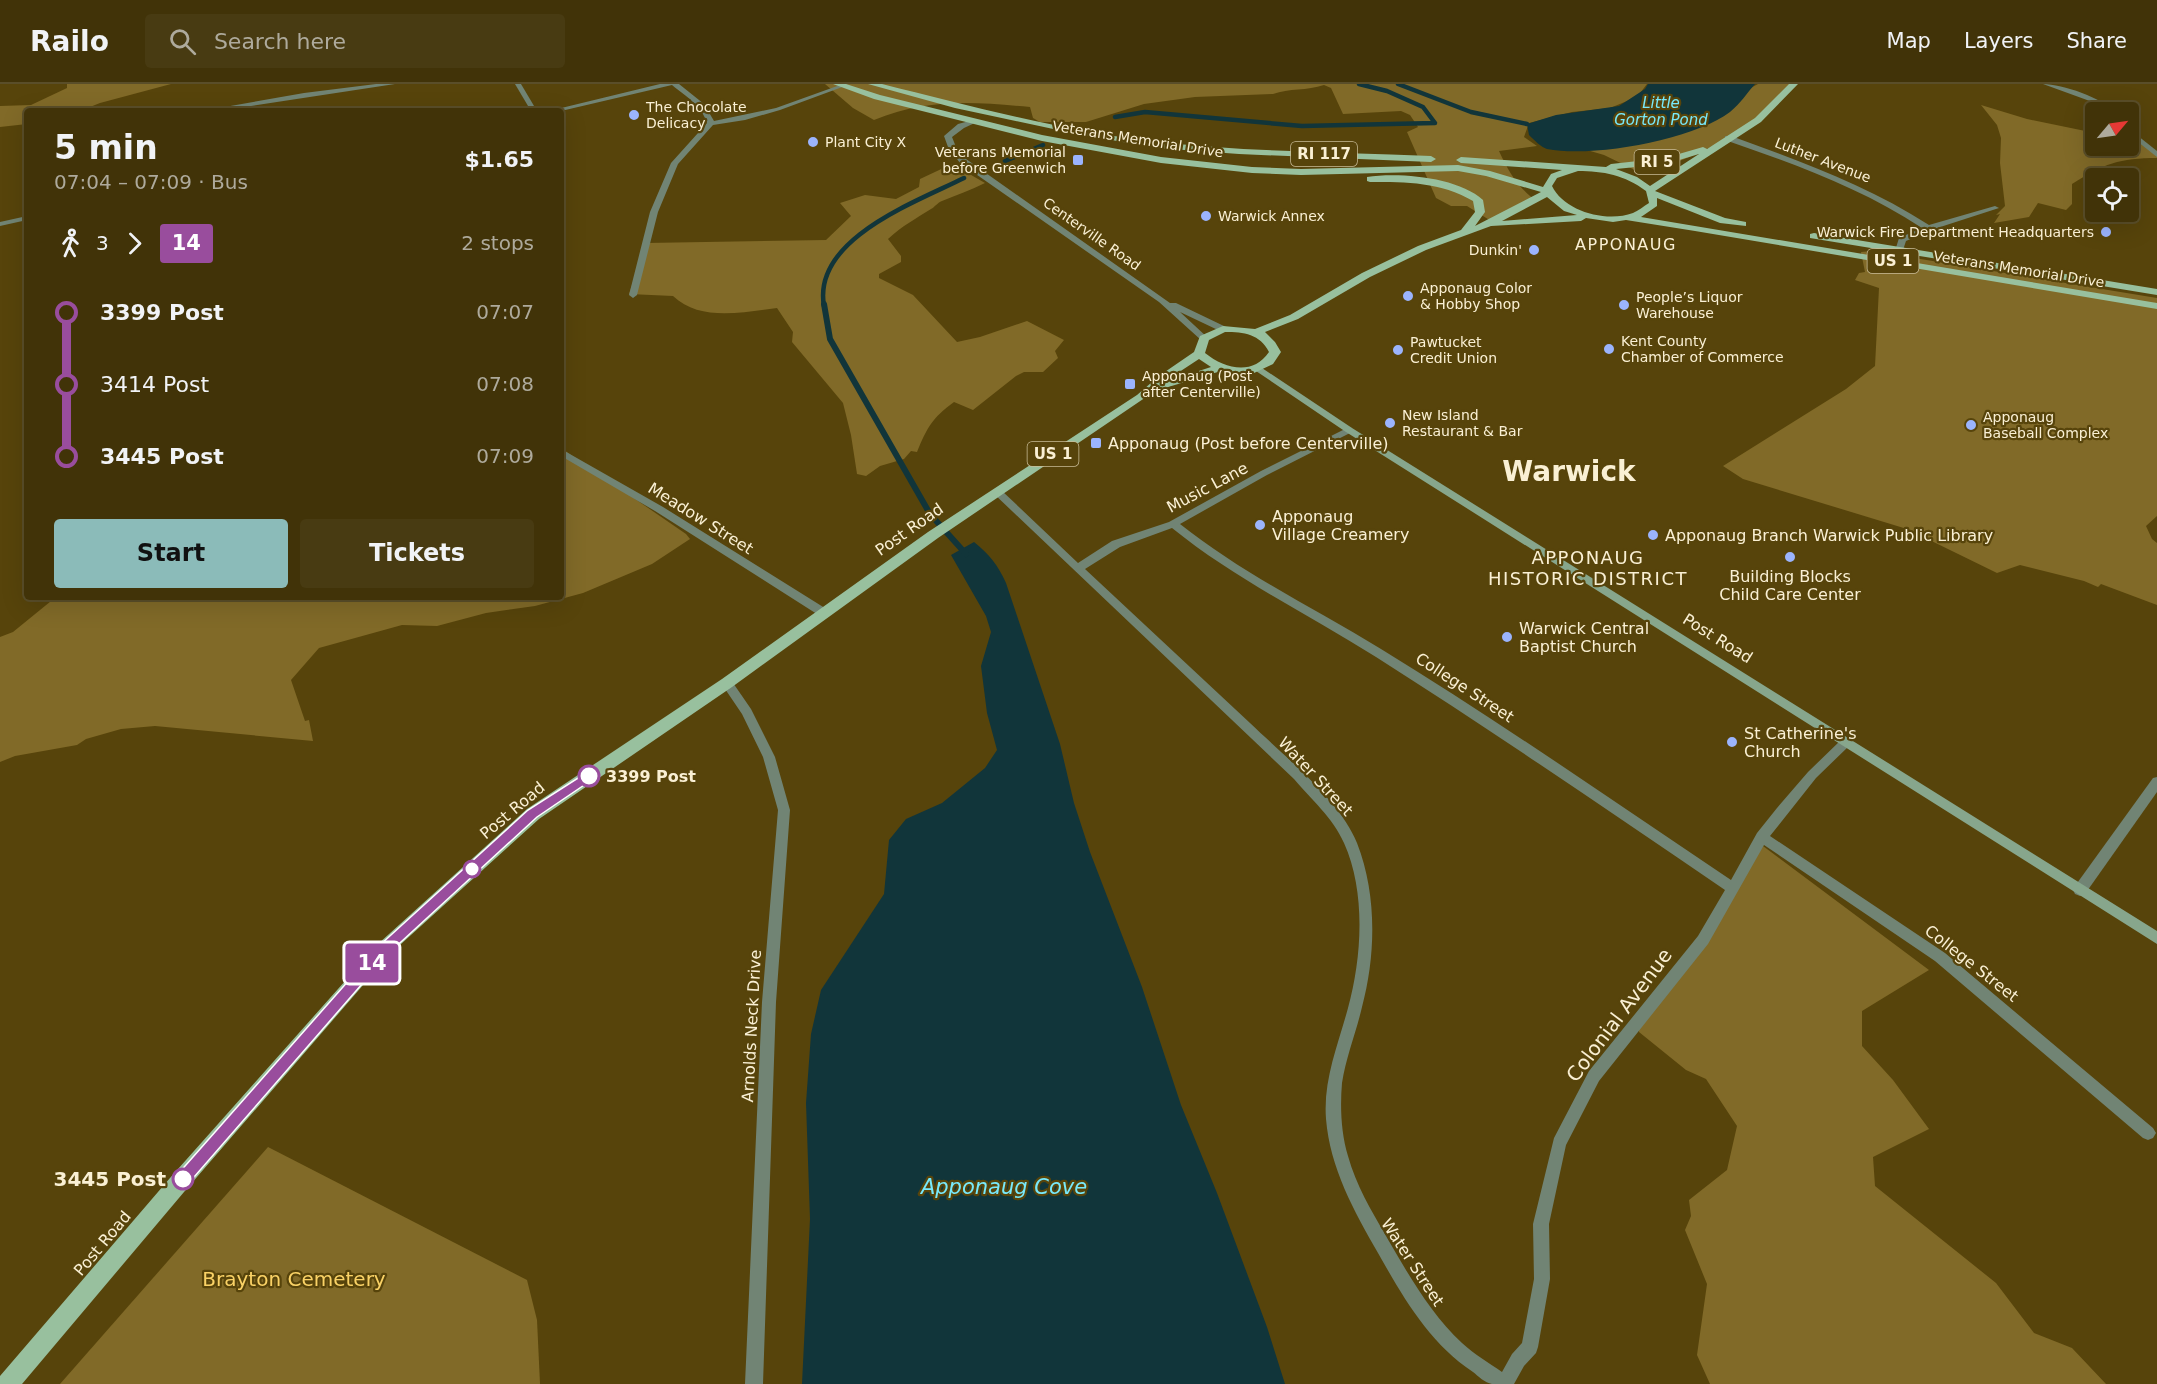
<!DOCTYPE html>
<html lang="en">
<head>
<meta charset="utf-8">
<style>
  body { margin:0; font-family:"DejaVu Sans",sans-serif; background:#483b12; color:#f1f3f6; height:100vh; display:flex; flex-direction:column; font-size:22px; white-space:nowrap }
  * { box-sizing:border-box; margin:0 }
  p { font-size:20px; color:#aeaa9c }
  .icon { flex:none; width:33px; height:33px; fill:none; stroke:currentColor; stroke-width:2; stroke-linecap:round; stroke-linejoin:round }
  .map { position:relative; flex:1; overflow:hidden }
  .details { position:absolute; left:24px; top:24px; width:540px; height:492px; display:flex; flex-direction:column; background:#413308; border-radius:6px; box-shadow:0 6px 24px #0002,0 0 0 2px #5a4e29 }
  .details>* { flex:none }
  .badge { padding:0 12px; border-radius:4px; font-size:21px; line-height:39px }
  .needle { width:39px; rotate:61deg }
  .controls { position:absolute; left:2085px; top:18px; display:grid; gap:12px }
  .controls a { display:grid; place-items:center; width:54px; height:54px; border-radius:6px; background:#413308; box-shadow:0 6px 24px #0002,0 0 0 2px #5a4e29; font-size:30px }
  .map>.badge { position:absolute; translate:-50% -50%; box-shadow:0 0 0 3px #fff }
  .legs { display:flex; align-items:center; gap:9px; height:66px; padding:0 30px; font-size:20px }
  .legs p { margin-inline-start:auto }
  .head { display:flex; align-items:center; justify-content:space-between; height:102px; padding:0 30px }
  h1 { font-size:33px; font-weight:800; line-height:45px }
  .cta { display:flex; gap:12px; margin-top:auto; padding:12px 30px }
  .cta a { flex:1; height:69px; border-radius:6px; background:#8bbbb9; color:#111; font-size:24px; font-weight:800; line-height:69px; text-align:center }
  .cta a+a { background:#483b12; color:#f1f3f6 }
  ul { padding:0 30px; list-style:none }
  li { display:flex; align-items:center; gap:21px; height:72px; font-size:22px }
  li i { display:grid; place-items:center; width:9px; height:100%; margin:0 8px; background:currentColor }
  li i::after { content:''; width:15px; height:15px; margin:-8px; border:4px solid; border-radius:50%; background:#413308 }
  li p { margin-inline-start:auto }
  li:first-child i { background:linear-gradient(#0000 50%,currentColor 0) }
  li:last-child i { background:linear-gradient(currentColor 50%,#0000 0) }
  header { display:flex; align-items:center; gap:36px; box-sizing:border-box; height:84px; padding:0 30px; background:#413308; border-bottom:2px solid #5a4e29 }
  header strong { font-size:28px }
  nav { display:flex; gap:33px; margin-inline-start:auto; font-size:21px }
  .search { width:420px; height:54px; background:#483b12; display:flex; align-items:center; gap:15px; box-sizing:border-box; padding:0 21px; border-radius:6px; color:#aeaa9c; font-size:22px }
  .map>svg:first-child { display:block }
  .green { fill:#816a28 }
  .water { fill:#11353a }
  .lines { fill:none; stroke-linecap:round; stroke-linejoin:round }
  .stream-far1 { stroke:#11353a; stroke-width:4.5 }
  .stream { stroke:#11353a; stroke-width:6 }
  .minor { fill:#718474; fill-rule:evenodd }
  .secondary { fill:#87a68c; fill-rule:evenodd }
  .primary { fill:#98c09e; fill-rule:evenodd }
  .line-1 { fill:#994d9d; stroke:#fff; stroke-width:1.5 }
  .poi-dot { fill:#9bb4fd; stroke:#57440b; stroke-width:2 }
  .stop-1-dot { fill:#fff; stroke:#994d9d; stroke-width:3 }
  .labels { text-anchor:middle; stroke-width:4.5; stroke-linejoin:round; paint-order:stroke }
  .far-poi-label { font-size:14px; fill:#faf0d4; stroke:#57440b; text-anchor:start }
  .far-street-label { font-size:14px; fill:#faf0d4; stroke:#57440b }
  .far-water-label { font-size:15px; font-style:italic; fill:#77e9fc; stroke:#57440b }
  .shield { fill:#57440b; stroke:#c9bc98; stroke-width:1.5 }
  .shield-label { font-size:15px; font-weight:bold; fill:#faf0d4 }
  .far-quarter-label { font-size:16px; letter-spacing:1.5px; fill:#faf0d4; stroke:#57440b }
  .poi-label { font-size:16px; fill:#faf0d4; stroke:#57440b; text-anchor:start }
  .street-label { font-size:16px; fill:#faf0d4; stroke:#57440b }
  .stop-label { font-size:16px; font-weight:bold; fill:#faf0d4; stroke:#57440b; text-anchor:start }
  .neighbourhood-label { font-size:18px; letter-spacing:1.5px; fill:#faf0d4; stroke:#57440b }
  .near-street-label { font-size:20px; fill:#faf0d4; stroke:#57440b }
  .near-stop-label { font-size:20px; font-weight:bold; fill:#faf0d4; stroke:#57440b; text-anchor:end }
  .near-park-label { font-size:20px; fill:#fad266; stroke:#57440b }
  .near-water-label { font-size:21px; font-style:italic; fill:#77e9fc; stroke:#57440b }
  .town-label { font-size:28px; font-weight:bold; fill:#faf0d4; stroke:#57440b }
</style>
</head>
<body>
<header>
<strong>Railo</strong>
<div class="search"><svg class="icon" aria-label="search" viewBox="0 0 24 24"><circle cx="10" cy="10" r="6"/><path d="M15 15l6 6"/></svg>Search here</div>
<nav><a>Map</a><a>Layers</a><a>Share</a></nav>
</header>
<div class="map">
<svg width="2157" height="1300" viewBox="0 0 2157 1300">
  <rect width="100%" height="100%" fill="#57440b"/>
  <g class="green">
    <polygon points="67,0 171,0 100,19 80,27 27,27 27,40 0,43 0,22 31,21 67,4"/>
    <path d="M 825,0 L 1647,0 L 1637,13 L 1610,24 L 1572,28 L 1529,39 L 1524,53 L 1537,62 L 1499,67 C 1509,89 1518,103 1537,118 L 1491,137 L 1467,122 L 1451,122 L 1436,114 L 1407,48 L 1418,43 L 1410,31 L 1401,27 L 1343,30 L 1331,4 L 1324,1 C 1307,7 1289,4 1273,10 L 1195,13 L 1144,20 L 1086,38 L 1040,38 L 1033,34 L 1030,23 C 973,18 929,14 874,36 L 853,24 Z"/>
    <path d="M 1758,0 L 1794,0 C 1783,12 1772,28 1758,37 C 1738,51 1661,90 1639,88 L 1604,71 L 1580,64 L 1732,14 Z"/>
    <path d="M 1981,21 L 2027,35 L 2095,49 L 2096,62 L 2128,62 L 2129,51 L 2134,51 L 2157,70 L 2157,74 C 2120,74 2103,80 2072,100 L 2072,120 L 2066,126 L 2038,119 L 2029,133 L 1994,139 L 2000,130 L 1996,131 L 2005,122 L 2000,79 L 2001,54 L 1997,41 Z"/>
    <path d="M 952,80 L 985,99 C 971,106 956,111 942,117 C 937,119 935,123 931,125 C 914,136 903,141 888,155 L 901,172 L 901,178 L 879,190 L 879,194 L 913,211 L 957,258 L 980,253 L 1027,237 L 1064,256 L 1055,267 L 1058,274 L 1043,288 L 1024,288 L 1016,292 L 973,326 L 954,318 C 932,334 927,344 917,368 L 911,367 L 904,375 L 880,382 L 866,392 L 857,390 L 851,351 L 843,319 L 792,258 L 793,248 L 777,224 C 743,228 700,238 673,212 L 629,210 L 646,159 L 826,156 L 851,132 L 840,119 L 865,111 L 896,115 L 919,103 L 920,95 Z"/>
    <polygon points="1872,167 2157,214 2157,432 2146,442 2152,455 2157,459 2157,521 2101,500 2098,503 2084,497 2020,481 1997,489 1907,445 1743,395 1723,382 1846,305 1875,282 1879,204 1855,196 1859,189 1865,188 1861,168"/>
    <polygon points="561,364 686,450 690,455 652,480 583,509 535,522 486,529 437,542 402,541 319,564 291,596 305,637 309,636 313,657 155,642 121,645 86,655 77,661 15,672 0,678 0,553 13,548 56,513 561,513"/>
    <polygon points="1763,762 1929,886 1862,927 1862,962 1893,996 1929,1045 1873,1073 1875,1102 1996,1199 2034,1249 2072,1264 2106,1300 1710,1300 1697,1271 1707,1200 1685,1146 1691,1132 1689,1116 1727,1086 1737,1042 1706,995 1686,986 1639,948 1639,939"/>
    <polygon points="268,1063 527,1196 537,1236 540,1300 60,1300"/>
  </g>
  <g class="water">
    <path d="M 1648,0 L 1755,0 C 1747,9 1740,20 1730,28 C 1693,56 1593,74 1547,65 C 1541,63 1534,56 1529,51 L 1527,40 L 1556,31 L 1619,22 L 1645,5 Z"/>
    <path d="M 974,458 C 989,470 998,481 1006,499 L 1060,660 L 1074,719 L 1090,768 L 1142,903 L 1181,1021 L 1217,1109 L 1267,1243 L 1285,1300 L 802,1300 L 810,1135 L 806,1019 L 811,950 L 821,906 L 884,810 L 889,756 L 906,735 L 942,719 L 985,684 L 997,666 L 987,629 L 981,582 L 991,548 L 986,532 L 951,471 Z"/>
  </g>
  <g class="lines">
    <g class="stream-far1">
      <polyline points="1398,0 1471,28 1527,40"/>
      <polyline points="1115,33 1145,28 1302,42 1435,39 1423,23 1387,7 1359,0"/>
      <polyline points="1005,77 1043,61"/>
      <path d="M 824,222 C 812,155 916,118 964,94"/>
    </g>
    <polyline class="stream" points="824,220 830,255 930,430 966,470"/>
    <g class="minor">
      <polygon points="376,0 395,0 218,27 202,27 304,9"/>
      <polygon points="515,0 521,0 537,27 531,27"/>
      <path d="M 660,0 L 679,0 L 704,20 L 714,37 L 776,24 L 840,1 L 845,2 L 780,26 L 745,36 L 713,41 L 678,80 L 658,128 L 637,211 L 633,214 L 629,211 L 650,128 L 671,79 L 707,39 C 701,20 686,13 672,1 L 561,27 L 549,27 Z"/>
      <path d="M 2043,0 C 2063,0 2101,14 2116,28 L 2109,28 L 2098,20 Z"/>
      <polygon points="973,36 979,37 964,44 952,53 956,63 966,75 1170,219 1176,219 1226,243 1226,247 1220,247 1180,228 1208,254 1204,257 1201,256 1159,218 960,79 948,63 944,52 958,40"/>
      <polygon points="2128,44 2157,67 2157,73 2128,50"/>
      <path d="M 1725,52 L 1731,52 C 1800,77 1867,101 1929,141 L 1995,122 L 1999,124 L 1931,146 L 1906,157 L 1902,169 L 1896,169 L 1895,167 L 1899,154 L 1922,144 C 1861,104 1794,80 1725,56 Z"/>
      <polygon points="27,132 27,136 0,142 0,138"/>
      <path d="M 1349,343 L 1352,344 L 1352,348 L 1267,391 L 1180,440 C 1243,490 1314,524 1381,565 C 1500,638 1615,718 1731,796 L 1757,749 L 1777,724 L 1808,688 L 1842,655 L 1850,655 L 1852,658 L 1850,661 L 1816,694 L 1770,752 L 1945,869 L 2153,1044 L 2156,1049 L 2153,1054 L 2148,1056 L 2143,1054 L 1935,877 L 1764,761 L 1708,860 L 1599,997 L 1566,1061 L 1549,1140 L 1550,1195 L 1538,1263 L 1536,1269 L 1524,1282 L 1514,1300 C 1507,1300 1499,1300 1492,1300 C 1485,1299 1478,1292 1473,1288 C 1429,1259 1403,1213 1378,1169 C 1354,1127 1330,1084 1326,1035 C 1323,996 1338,961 1348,924 C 1362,873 1366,808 1344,759 C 1333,734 1311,715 1294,695 L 992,408 L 997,405 L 1001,406 L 1078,479 L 1112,457 L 1169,438 L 1261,387 ZM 1172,444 C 1235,495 1308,530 1376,573 C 1494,648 1609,727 1725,806 L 1698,852 L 1589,987 L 1554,1054 L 1533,1140 L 1534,1195 L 1522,1259 L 1512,1270 L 1502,1288 C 1489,1279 1474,1270 1462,1259 C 1430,1229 1408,1190 1386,1152 C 1371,1126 1356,1101 1348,1072 C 1341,1049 1340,1023 1342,999 C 1346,973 1356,949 1362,923 C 1376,871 1377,810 1357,759 C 1340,716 1283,671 1250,639 C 1195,588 1140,536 1085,485 L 1120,463 Z"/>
      <polygon points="561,365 663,423 828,526 830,529 828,532 820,532 655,427 561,372"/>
      <polygon points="727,595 731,596 751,625 775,673 790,726 776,918 763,1300 745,1300 762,918 778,726 763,673 742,630 721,599"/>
      <polygon points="2157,693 2157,708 2085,810 2080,812 2075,810 2073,806 2075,802 2153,694"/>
    </g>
    <polygon class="secondary" points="1259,282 1352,344 2157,847 2157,860 1346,348 1256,287 1254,285"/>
    <g class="primary">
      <path d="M 833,0 L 846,0 L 880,11 L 1042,51 L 1161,73 L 1252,83 L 1301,85 L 1458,81 L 1490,87 L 1543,103 L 1551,90 L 1562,86 L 1461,79 L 1456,76 L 1461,73 L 1606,83 L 1611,80 L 1665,74 L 1703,63 L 1707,65 L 1755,34 L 1789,0 L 1798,0 L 1761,38 L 1655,107 L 1725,134 L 1746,138 L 1746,142 L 1720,139 L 1657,114 L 1657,122 L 1641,133 L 2157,219 L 2157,225 L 1695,147 L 1626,136 L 1613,138 L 1586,134 L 1581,137 L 1491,142 L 1426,166 L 1370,193 L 1298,235 L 1265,248 L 1275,258 L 1281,268 L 1273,280 L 1254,289 L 1239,291 L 1221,287 L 1155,307 L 938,454 L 732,603 L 539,735 L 390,870 L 184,1108 L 22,1300 L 0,1300 L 0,1292 L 170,1094 L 378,860 L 527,725 L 722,595 L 928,448 L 1137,311 L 1159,292 L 1194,268 L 1200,252 L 1223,242 L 1255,245 L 1290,231 L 1362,189 L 1418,162 L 1461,146 L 1475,128 L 1473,117 C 1441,98 1407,98 1370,98 L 1367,97 L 1367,93 C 1399,88 1458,93 1483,116 L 1485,128 L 1475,142 L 1541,108 L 1486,92 L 1458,87 L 1301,91 L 1252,89 L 1161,79 L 1042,57 L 874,15 ZM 1699,70 L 1650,102 L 1637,93 L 1616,85 L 1666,80 ZM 1578,87 C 1603,87 1625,91 1646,107 L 1649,119 C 1644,122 1638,127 1633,129 C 1606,139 1564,127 1552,102 L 1557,94 ZM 1547,113 L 1564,127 L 1577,131 L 1502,137 ZM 1225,248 C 1244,248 1260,250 1269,268 C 1253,292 1225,285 1205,269 L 1209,256 ZM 1199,275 L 1211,283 L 1165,298 L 1167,296 Z"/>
      <path d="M 868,0 L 882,0 C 970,22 1068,48 1158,58 C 1248,68 1340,68 1431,72 L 1436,75 L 1431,78 L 1239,70 L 1157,64 L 1072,49 L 955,24 Z"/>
      <polygon points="1814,149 2157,205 2157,211 1810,154 1810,150"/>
    </g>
  </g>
  <polygon class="line-1" points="589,687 595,692 593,695 537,733 389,869 188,1100 183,1103 178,1100 175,1095 178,1090 380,861 528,726"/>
  <g class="poi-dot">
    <circle cx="634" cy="31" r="6"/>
    <circle cx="813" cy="58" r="6"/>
    <rect x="1072" y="70" width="12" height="12" rx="3"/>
    <circle cx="1206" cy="132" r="6"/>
    <circle cx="2106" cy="148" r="6"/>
    <circle cx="1534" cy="166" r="6"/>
    <circle cx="1408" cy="212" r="6"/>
    <circle cx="1624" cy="221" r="6"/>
    <circle cx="1609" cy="265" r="6"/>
    <circle cx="1398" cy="266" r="6"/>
    <rect x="1124" y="294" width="12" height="12" rx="3"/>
    <circle cx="1390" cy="339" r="6"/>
    <circle cx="1971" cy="341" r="6"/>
    <rect x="1090" y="353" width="12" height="12" rx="3"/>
    <circle cx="1260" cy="441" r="6"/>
    <circle cx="1653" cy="451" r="6"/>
    <circle cx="1790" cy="473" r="6"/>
    <circle cx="1507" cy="553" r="6"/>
    <circle cx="1732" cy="658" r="6"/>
  </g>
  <g class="stop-1-dot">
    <circle cx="589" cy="692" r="10"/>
    <circle cx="472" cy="785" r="8"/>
    <circle cx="183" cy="1095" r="10"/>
  </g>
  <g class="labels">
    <g class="far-poi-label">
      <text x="646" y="28">The Chocolate<tspan x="646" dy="16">Delicacy</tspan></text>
      <text x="825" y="63">Plant City X</text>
      <text x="1066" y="73" text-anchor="end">Veterans Memorial<tspan x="1066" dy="16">before Greenwich</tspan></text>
      <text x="1218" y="137">Warwick Annex</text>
      <text x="2094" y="153" text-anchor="end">Warwick Fire Department Headquarters</text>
      <text x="1522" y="171" text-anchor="end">Dunkin'</text>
      <text x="1420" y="209">Apponaug Color<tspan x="1420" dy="16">&amp; Hobby Shop</tspan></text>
      <text x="1636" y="218">People’s Liquor<tspan x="1636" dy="16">Warehouse</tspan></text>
      <text x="1621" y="262">Kent County<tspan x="1621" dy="16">Chamber of Commerce</tspan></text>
      <text x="1410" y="263">Pawtucket<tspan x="1410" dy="16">Credit Union</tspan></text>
      <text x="1142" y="297">Apponaug (Post<tspan x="1142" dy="16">after Centerville)</tspan></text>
      <text x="1402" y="336">New Island<tspan x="1402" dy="16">Restaurant &amp; Bar</tspan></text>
      <text x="1983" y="338">Apponaug<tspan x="1983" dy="16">Baseball Complex</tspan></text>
    </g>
    <g class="far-street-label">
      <text transform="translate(1138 55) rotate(9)" y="5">Veterans Memorial Drive</text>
      <text transform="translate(1823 76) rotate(21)" y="5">Luther Avenue</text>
      <text transform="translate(1092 150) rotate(35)" y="5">Centerville Road</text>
      <text transform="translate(2019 185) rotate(9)" y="5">Veterans Memorial Drive</text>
    </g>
    <g class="far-water-label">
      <text x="1661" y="24">Little<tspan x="1661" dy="17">Gorton Pond</tspan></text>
    </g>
    <g class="shield">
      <rect x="1291" y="58" width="66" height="24" rx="4.5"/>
      <rect x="1634.5" y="66" width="45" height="24" rx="4.5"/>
      <rect x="1867.5" y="165" width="51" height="24" rx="4.5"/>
      <rect x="1027.5" y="358" width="51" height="24" rx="4.5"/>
    </g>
    <g class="shield-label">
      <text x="1324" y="75">RI 117</text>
      <text x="1657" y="83">RI 5</text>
      <text x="1893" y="182">US 1</text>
      <text x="1053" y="375">US 1</text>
    </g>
    <g class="far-quarter-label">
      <text x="1626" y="166">APPONAUG</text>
    </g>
    <g class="poi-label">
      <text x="1108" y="365">Apponaug (Post before Centerville)</text>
      <text x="1272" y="438">Apponaug<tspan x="1272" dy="18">Village Creamery</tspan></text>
      <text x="1665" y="457">Apponaug Branch Warwick Public Library</text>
      <text x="1790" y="498" text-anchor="middle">Building Blocks<tspan x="1790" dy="18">Child Care Center</tspan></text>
      <text x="1519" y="550">Warwick Central<tspan x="1519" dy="18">Baptist Church</tspan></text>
      <text x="1744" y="655">St Catherine's<tspan x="1744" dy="18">Church</tspan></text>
    </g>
    <g class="street-label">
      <text transform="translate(1207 403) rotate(-28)" y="6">Music Lane</text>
      <text transform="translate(701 434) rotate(32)" y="6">Meadow Street</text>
      <text transform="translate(909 445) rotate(-35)" y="6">Post Road</text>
      <text transform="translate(1718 554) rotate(32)" y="6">Post Road</text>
      <text transform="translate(1465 603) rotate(33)" y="6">College Street</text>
      <text transform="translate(1316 692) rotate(47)" y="6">Water Street</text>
      <text transform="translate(512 726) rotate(-40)" y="6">Post Road</text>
      <text transform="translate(1972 879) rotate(38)" y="6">College Street</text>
      <text transform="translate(751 942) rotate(-87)" y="6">Arnolds Neck Drive</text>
      <text transform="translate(102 1159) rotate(-50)" y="6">Post Road</text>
      <text transform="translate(1413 1178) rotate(57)" y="6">Water Street</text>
    </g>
    <g class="stop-label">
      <text x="606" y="698">3399 Post</text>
    </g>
    <g class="neighbourhood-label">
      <text x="1588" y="480">APPONAUG<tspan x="1588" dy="21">HISTORIC DISTRICT</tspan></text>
    </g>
    <g class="near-street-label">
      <text transform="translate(1619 931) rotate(-53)" y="7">Colonial Avenue</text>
    </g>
    <g class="near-stop-label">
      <text x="166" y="1102">3445 Post</text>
    </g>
    <g class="near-park-label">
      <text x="294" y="1202">Brayton Cemetery</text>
    </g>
    <g class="near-water-label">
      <text x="1004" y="1110">Apponaug Cove</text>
    </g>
    <g class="town-label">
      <text x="1569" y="397">Warwick</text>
    </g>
  </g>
</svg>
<div class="controls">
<a><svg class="needle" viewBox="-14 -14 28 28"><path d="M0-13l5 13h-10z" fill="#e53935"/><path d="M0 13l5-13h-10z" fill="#aeaa9c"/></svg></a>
<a><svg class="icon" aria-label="locate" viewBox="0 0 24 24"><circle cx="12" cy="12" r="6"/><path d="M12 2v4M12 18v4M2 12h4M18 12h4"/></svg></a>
</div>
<b class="badge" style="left:372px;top:879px;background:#994d9d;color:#fff">14</b>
<section class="details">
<div class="head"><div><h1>5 min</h1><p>07:04 – 07:09 · Bus</p></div><b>$1.65</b></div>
<div class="legs"><svg class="icon" aria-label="walk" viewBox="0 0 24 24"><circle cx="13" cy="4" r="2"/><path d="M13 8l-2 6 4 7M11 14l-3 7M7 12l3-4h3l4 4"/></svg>3<svg class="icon" aria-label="forward" viewBox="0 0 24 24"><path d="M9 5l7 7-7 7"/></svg><b class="badge" style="background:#994d9d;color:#fff">14</b><p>2 stops</p></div>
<ul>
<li><i style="color:#994d9d"></i><b>3399 Post</b><p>07:07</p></li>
<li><i style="color:#994d9d"></i><span>3414 Post</span><p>07:08</p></li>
<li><i style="color:#994d9d"></i><b>3445 Post</b><p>07:09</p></li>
</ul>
<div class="cta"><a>Start</a><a>Tickets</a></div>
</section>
</div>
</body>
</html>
